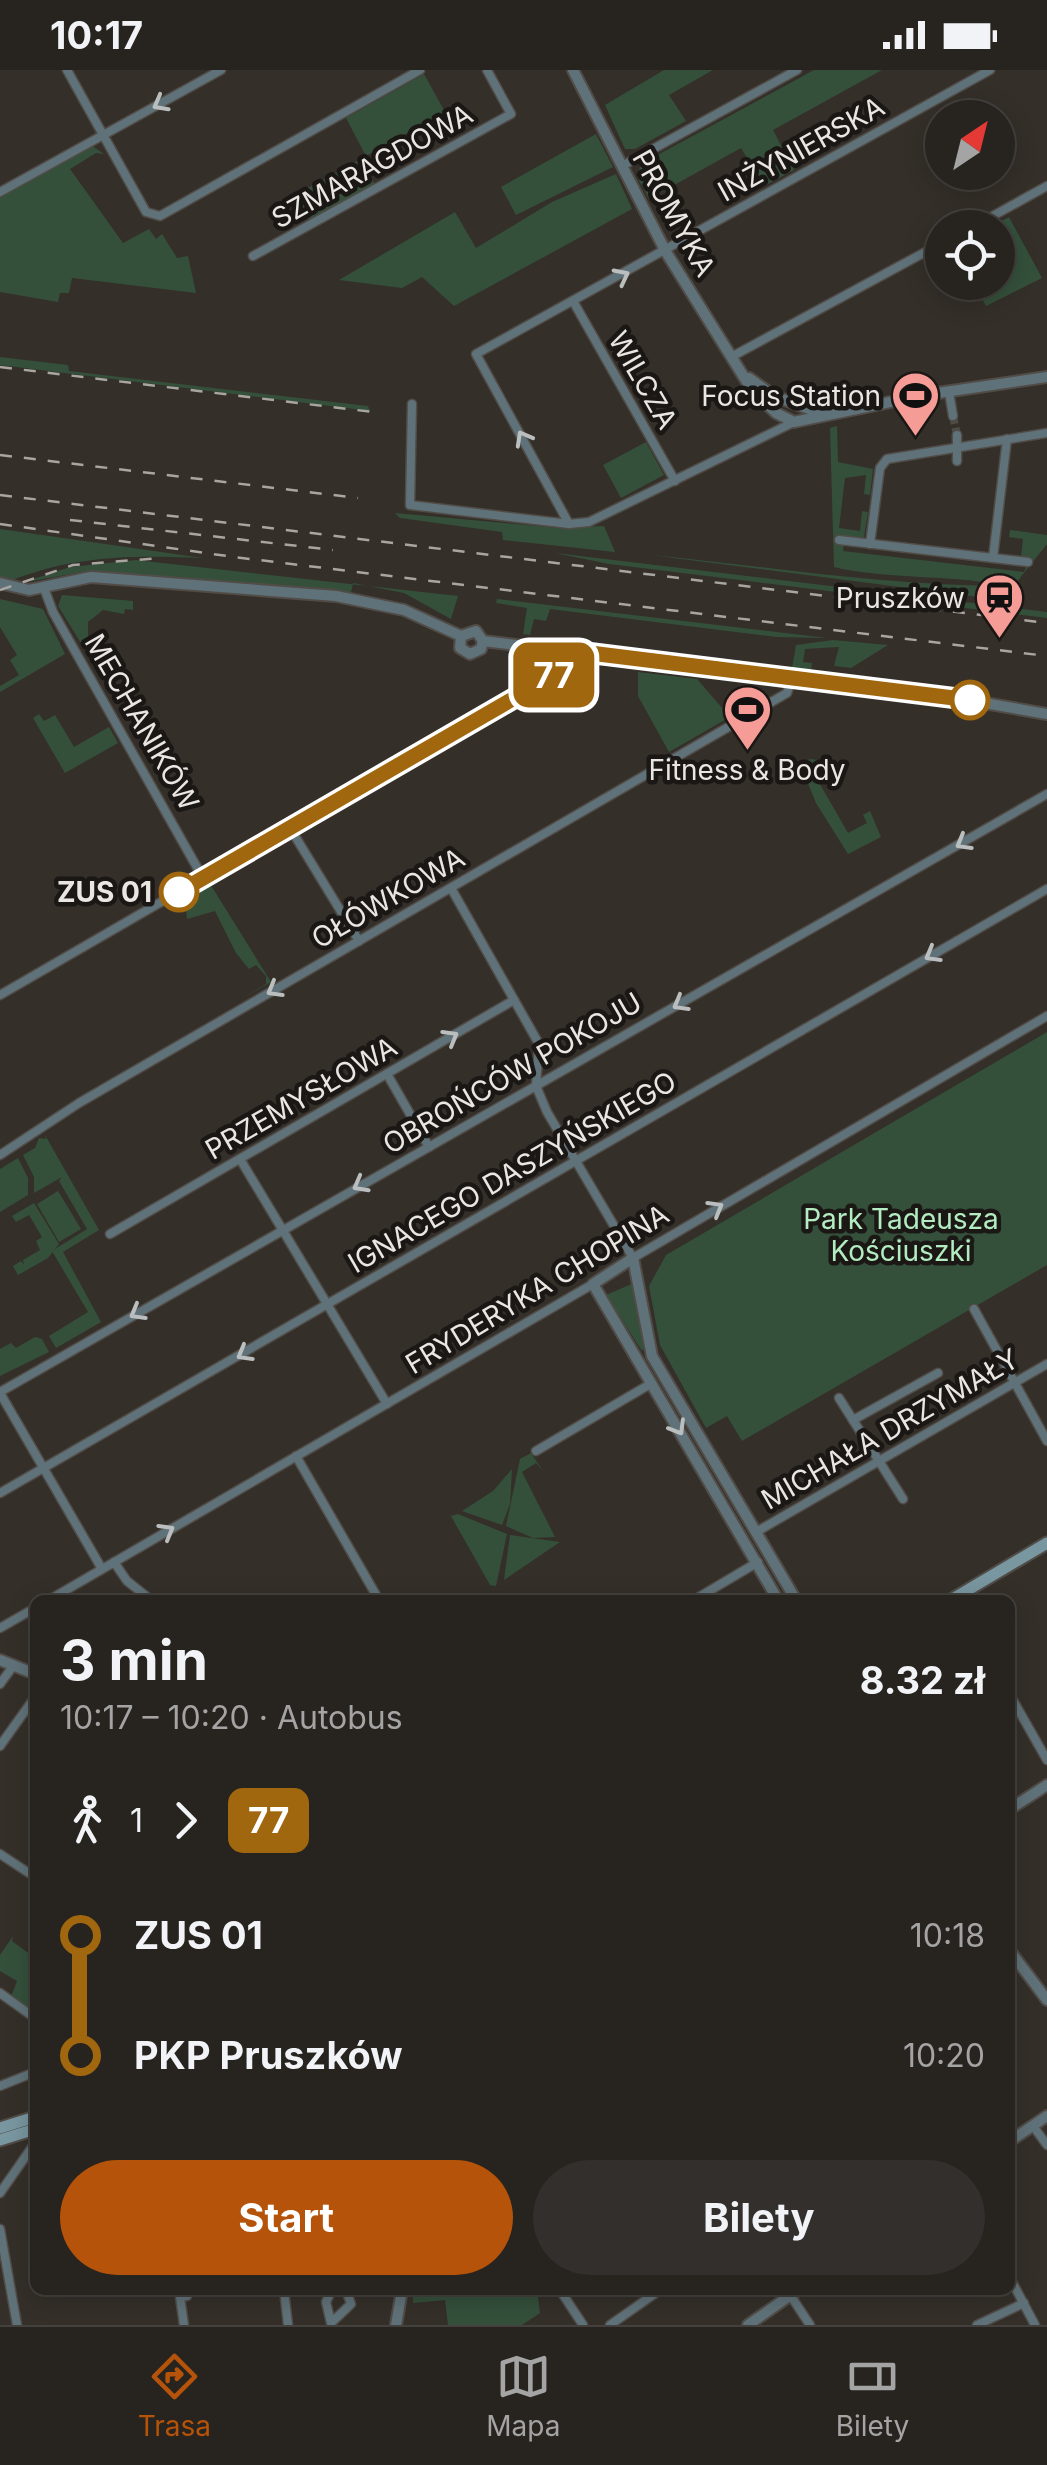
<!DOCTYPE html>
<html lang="pl">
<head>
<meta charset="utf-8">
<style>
  body { margin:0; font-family:Inter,sans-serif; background:#332f2c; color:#f1f3f6; height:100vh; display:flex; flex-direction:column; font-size:38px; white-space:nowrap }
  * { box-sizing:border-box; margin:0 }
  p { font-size:32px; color:#a4a4a4 }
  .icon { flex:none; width:55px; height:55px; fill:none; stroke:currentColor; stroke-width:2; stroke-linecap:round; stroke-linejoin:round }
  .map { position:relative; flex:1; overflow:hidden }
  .side { position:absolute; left:30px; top:1525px; width:985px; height:700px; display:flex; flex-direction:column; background:#27231f; border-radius:15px; box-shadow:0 5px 25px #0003,0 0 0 2px #43403d }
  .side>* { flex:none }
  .badge { padding:0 20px; border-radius:15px; font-size:35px; line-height:65px }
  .needle { width:65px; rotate:35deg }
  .controls { position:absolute; left:925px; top:30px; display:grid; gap:20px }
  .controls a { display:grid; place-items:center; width:90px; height:90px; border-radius:50%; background:#27231f; box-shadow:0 5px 25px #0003,0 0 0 2px #43403d; font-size:50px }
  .map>.badge { position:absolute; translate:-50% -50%; box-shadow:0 0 0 5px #fff }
  .legs { display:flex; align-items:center; gap:15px; height:110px; padding:0 30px; font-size:32px }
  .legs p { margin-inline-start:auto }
  .overview { display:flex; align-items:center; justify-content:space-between; height:170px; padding:0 30px }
  h1 { font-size:55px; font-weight:700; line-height:75px }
  .cta { display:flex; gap:20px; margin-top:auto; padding:20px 30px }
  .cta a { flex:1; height:115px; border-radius:60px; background:#b45309; color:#fff; font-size:40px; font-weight:700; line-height:115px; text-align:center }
  .cta a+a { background:#332f2c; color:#f1f3f6 }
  ul { padding:0 30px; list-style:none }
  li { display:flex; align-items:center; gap:35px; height:120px; font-size:38px }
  li i { display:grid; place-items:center; width:15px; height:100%; margin:0 12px; background:currentColor }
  li i::after { content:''; width:25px; height:25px; margin:-12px; border:8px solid; border-radius:50%; background:#27231f }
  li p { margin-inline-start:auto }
  li:first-child i { background:linear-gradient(#0000 50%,currentColor 0) }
  li:last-child i { background:linear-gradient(currentColor 50%,#0000 0) }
  .status { display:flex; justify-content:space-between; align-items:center; height:70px; padding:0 50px; background:#27231f; direction:ltr }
  .status svg { height:28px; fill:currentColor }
  .tab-bar { display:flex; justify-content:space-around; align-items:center; height:140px; border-top:2px solid #43403d; background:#27231f; font-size:28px; color:#a4a4a4 }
  .tab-bar a { display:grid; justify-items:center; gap:5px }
  .tab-bar .selected { color:#b45309 }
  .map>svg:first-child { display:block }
  .green { fill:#34503b }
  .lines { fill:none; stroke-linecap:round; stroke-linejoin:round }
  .minor-tunnel { stroke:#4f4b45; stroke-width:8; stroke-dasharray:8 4; stroke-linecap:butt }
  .minor-casing { stroke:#514c47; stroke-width:11 }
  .tertiary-casing { stroke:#514c47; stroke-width:14 }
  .secondary-casing { stroke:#514c47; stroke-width:15 }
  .minor { stroke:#607279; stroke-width:8 }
  .tertiary { stroke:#607279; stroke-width:10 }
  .secondary { stroke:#7997a1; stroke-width:11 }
  .rail { stroke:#a9a5a0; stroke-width:2.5; stroke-dasharray:12 12; stroke-linecap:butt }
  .oneway { stroke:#babebe }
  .line-1-casing { stroke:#fff; stroke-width:22 }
  .line-1 { stroke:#a0670e; stroke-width:15 }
  .stop-1-dot { fill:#fff; stroke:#a0670e; stroke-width:5 }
  .labels { text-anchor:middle; stroke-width:9; stroke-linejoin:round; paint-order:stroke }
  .street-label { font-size:28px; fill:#eae7e3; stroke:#1a1715 }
  .poi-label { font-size:28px; fill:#eae7e3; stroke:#1a1715; text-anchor:end }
  .stop-label { font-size:28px; font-weight:bold; fill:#eae7e3; stroke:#1a1715; text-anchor:end }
  .park-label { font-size:28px; fill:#b2ecc0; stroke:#1a1715 }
</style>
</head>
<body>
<div class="status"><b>10:17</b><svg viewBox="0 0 49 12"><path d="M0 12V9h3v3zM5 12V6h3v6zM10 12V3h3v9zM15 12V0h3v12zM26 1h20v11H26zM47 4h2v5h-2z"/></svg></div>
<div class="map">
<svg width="1047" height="2255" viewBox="0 0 1047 2255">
  <rect width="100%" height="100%" fill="#342f29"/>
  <g class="green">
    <polygon points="664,0 713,0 669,25 686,51 635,79 625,79 605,35"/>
    <polygon points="814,0 882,0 773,60 794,100 764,116 741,78 649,129 637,107 641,94"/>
    <polygon points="424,4 445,42 366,86 346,48"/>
    <polygon points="596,64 613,97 516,145 501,117"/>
    <polygon points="91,75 104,84 96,83 70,99 123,173 149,159 156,169 162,164 177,188 188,186 196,223 72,208 69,223 60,223 58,232 0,222 0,126"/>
    <polygon points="361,89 375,115 310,151 295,125"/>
    <polygon points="616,104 632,139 454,236 422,207 402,218 339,210 455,142 476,178 552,132"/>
    <polygon points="1009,147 1042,208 986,236 973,213 998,212 998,158 989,157"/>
    <polygon points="0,287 68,295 69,301 368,336 370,341 0,295"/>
    <path d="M 837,356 L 838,392 L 873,399 L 870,425 L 864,424 L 866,405 L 845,408 L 839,458 L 860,461 L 862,441 L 868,442 L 864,467 L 835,468 L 844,473 L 843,481 L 1024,502 L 1030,489 L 1021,487 L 1023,469 L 1009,467 L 1010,460 L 1047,465 L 1047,474 L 1012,518 C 957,503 892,511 834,497 L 830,358 Z"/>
    <polygon points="646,372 664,405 621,428 603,395"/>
    <polygon points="395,443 559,458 604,456 615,482 503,470 502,462 400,448"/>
    <path d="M 0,459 L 203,488 C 135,485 74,485 10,511 L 0,506 Z"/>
    <polygon points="555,483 1047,542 1047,548 609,494"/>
    <path d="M 650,485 C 765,496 880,515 997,516 L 997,521 L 1009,522 L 1001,530 Z"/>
    <polygon points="136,490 458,526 451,549 404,523 353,513 351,523 88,501 21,513 70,497"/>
    <polygon points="62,525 133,531 133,540 125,539 124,544 103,540 88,552 88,573 101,585 97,599 58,536"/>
    <polygon points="0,529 43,539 65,584 0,622 0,616 19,605 10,590 17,585 0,557"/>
    <polygon points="497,529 827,568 777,567 550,539 546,551 534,549 530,565 523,564 527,538 496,533"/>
    <polygon points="833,570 888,575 851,598 834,596 839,577 805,579 803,592 812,593 811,601 792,598 796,575"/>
    <polygon points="638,602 697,609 730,647 669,682 638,626"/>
    <polygon points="39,644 44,651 55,645 74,677 109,657 118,673 65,703 33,648"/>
    <polygon points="810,689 841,693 845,698 837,701 826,697 814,704 848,763 867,753 863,745 870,741 881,767 848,784 816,733 803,701 799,703 795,696"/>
    <polygon points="204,817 212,817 271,912 241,929 266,914 266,906 256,895 249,899 236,883 215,841 187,849 185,829"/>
    <polygon points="1047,962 1047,1195 742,1371 727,1346 706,1358 660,1275 649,1216 666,1185"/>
    <polygon points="45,1065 99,1160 63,1182 101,1252 56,1278 49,1266 88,1242 52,1181 87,1159 59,1111 62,1107 34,1123 34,1107 23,1085 35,1078 39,1068 46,1069"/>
    <polygon points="18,1088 28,1108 28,1125 0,1142 0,1099"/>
    <polygon points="58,1121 81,1159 59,1172 37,1134"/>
    <polygon points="34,1133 59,1174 48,1188 18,1205 13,1196 21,1191 24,1195 23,1190 40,1180 36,1171 42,1167 29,1145 16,1152 12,1146"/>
    <polygon points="634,1213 645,1276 642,1281 606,1225"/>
    <polygon points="35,1267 42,1269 49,1282 0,1306 0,1279 11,1273 16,1278"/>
    <polygon points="531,1383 543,1401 536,1393 522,1402 555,1467 533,1468 506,1456 520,1389"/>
    <polygon points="512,1399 510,1434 502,1455 462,1441 493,1421"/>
    <polygon points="458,1444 507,1464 496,1516 490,1515 451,1446"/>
    <polygon points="510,1465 560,1472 504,1510"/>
    <polygon points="13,1866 12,1871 35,1888 35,1944 11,1927 17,1911 0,1901 0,1885"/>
    <polygon points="413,2220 537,2220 540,2243 522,2255 448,2255 445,2230 413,2233"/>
  </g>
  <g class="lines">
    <polyline class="minor-tunnel" points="953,346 957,365"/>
    <defs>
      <g id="minor">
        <polyline points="67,0 146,142 160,146 420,0"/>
        <polyline points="622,96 797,0"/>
        <polyline points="0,122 221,0"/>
        <polyline points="971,158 1047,116"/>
        <polyline points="253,186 511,44 487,0"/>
        <polyline points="573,231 675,411"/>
        <polyline points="733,286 942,173"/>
        <polyline points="949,322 953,346"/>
        <polyline points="412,334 410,435 569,454 589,452 794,352"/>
        <polyline points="957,365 957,391"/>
        <polyline points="1007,369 993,488 1028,492"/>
        <polyline points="569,454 476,284 990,0"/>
        <polyline points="839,470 993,488"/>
        <polyline points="870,474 880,398 887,389 1047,363"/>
        <polyline points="44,518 53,542 203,808"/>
        <polyline points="290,758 359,871"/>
        <polyline points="451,818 539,974 536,1016 547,1042 633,1188 1047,946"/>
        <polyline points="0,925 568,597 574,581"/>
        <polyline points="387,1004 429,1077"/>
        <polyline points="0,1085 79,1033 787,623 792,608"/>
        <polyline points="240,1089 387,1334"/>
        <polyline points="110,1164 514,930"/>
        <polyline points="974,1239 1047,1371"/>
        <polyline points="0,1322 1047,724"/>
        <polyline points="0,1323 102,1499"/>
        <polyline points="839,1328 903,1429"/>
        <polyline points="853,1350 938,1303"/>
        <polyline points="536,1381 652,1313"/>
        <polyline points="296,1386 379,1530"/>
        <polyline points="0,1423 1047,819"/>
        <polyline points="756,1462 1047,1294"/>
        <polyline points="114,1492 127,1511 151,1530"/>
        <polyline points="49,1530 593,1214"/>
        <polyline points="694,1530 758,1492"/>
        <polyline points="0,1558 35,1538"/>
        <polyline points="0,1614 14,1595"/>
        <polyline points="1010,1625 1047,1690"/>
        <polyline points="0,1676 35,1627"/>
        <polyline points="0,1784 35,1807"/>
        <polyline points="0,1923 35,1948"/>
        <polyline points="0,2016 35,2002"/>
        <polyline points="1033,2056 1047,2075"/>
        <polyline points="0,2123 35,2073"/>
        <polyline points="0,2159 17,2255"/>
        <polyline points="1010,2208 1035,2255"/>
        <polyline points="284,2220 288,2255"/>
        <polyline points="332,2220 326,2232 331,2253 351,2234 346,2220"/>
        <polyline points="560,2220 583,2255"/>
        <polyline points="787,2220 810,2255"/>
        <polyline points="184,2255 180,2227 187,2226"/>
        <polyline points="610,2255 660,2220"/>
        <polyline points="977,2255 1024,2233"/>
      </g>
      <g id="tertiary">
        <polyline points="573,0 666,182 752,320 776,343 794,352 924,325 1047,307"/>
        <polyline points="749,308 774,326 823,344"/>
        <polyline points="0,513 29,520 91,507 336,526 404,540 461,566"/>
        <polyline points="461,566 460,578 470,584 481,579 483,571"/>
        <polyline points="461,566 476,561 483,571"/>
        <polyline points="483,571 956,628 1047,644"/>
        <polyline points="778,1530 593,1214 633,1188 652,1286 796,1530"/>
        <polyline points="0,1590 35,1604"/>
        <polyline points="1010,1739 1047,1715"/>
        <polyline points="1010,1881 1047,1930"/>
        <polyline points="1010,2071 1047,2046"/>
        <polyline points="396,2255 402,2220"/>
        <polyline points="748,2255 798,2220"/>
      </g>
      <g id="secondary">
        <polyline points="951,1530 1047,1473"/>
        <polyline points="0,2058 35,2047"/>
        <polyline points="0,2070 35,2059"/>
      </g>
    </defs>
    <use href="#minor" class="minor-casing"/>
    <use href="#tertiary" class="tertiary-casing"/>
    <use href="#secondary" class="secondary-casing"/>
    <use href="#minor" class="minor"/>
    <use href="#tertiary" class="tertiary"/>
    <use href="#secondary" class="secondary"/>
    <g class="rail">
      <polyline points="0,297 373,342"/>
      <polyline points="0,385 358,428"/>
      <polyline points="0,425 1047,553"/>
      <polyline points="70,450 333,480"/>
      <polyline points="0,454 234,487 1047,586"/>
      <polyline points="0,520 73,495 160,488"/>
    </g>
  </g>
  <defs><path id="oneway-chevron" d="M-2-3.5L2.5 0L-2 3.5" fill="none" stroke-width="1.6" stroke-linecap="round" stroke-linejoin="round" transform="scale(2.5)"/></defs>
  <g class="oneway">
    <use href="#oneway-chevron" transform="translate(160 34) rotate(151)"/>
    <use href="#oneway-chevron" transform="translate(622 206) rotate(-27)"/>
    <use href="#oneway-chevron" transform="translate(523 368) rotate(-119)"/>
    <use href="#oneway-chevron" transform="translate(963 773) rotate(150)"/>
    <use href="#oneway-chevron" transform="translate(932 885) rotate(150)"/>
    <use href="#oneway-chevron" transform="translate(274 920) rotate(150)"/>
    <use href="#oneway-chevron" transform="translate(680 934) rotate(150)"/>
    <use href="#oneway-chevron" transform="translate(451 967) rotate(-30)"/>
    <use href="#oneway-chevron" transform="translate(360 1115) rotate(151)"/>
    <use href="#oneway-chevron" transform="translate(716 1138) rotate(-30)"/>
    <use href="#oneway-chevron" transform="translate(137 1243) rotate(150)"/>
    <use href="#oneway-chevron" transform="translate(244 1284) rotate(150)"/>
    <use href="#oneway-chevron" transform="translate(678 1358) rotate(59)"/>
    <use href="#oneway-chevron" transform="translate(167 1461) rotate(-30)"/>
  </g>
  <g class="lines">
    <defs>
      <polyline id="line-1" points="179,822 568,597 574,581 970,630"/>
    </defs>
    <use href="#line-1" class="line-1-casing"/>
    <use href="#line-1" class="line-1"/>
  </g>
  <defs>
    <symbol id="stadium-pin" viewBox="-11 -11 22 30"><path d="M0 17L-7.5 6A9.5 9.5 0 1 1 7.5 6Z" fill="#f59c96" stroke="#1a1715"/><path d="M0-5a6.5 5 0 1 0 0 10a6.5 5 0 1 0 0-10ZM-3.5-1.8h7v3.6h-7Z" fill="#111"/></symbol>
    <symbol id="station-pin" viewBox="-11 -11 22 30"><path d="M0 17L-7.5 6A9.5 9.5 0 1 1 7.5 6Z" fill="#f59c96" stroke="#1a1715"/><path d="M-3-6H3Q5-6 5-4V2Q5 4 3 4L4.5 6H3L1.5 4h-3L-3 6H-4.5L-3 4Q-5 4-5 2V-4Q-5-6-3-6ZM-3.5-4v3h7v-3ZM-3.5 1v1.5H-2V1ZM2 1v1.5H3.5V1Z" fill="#111"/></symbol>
  </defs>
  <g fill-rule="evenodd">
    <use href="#stadium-pin" x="888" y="298" width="55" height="75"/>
    <use href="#station-pin" x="972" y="500" width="55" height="75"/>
    <use href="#stadium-pin" x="720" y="612" width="55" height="75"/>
  </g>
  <g class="stop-1-dot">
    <circle cx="970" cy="630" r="18"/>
    <circle cx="179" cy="822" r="18"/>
  </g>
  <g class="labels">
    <g class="street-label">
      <text transform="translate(801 79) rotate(-29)" y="10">INŻYNIERSKA</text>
      <text transform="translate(372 96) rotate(-29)" y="10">SZMARAGDOWA</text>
      <text transform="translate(674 143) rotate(61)" y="10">PROMYKA</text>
      <text transform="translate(643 310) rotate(60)" y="10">WILCZA</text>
      <text transform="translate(142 652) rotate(60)" y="10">MECHANIKÓW</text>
      <text transform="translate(388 828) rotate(-30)" y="10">OŁÓWKOWA</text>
      <text transform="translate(512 1003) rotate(-30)" y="10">OBROŃCÓW POKOJU</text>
      <text transform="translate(301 1028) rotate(-30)" y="10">PRZEMYSŁOWA</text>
      <text transform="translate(512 1102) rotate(-30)" y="10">IGNACEGO DASZYŃSKIEGO</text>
      <text transform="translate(537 1219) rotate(-31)" y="10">FRYDERYKA CHOPINA</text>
      <text transform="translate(890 1359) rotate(-30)" y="10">MICHAŁA DRZYMAŁY</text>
    </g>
    <g class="poi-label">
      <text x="881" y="336">Focus Station</text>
      <text x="965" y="538">Pruszków</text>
      <text x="747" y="710" text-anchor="middle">Fitness &amp; Body</text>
    </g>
    <g class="stop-label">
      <text x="152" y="832">ZUS 01</text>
    </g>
    <g class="park-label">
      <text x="901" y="1159">Park Tadeusza<tspan x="901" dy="32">Kościuszki</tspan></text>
    </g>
  </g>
</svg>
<div class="controls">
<a><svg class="needle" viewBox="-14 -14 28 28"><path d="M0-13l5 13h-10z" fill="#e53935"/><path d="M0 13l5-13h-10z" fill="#a4a4a4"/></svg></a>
<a><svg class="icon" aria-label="locate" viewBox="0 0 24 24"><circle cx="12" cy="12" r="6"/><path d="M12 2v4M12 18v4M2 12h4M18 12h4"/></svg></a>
</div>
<b class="badge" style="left:554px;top:605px;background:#a0670e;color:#fff">77</b>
<section class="side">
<div class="overview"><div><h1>3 min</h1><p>10:17 – 10:20 · Autobus</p></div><b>8.32 zł</b></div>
<div class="legs"><svg class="icon" aria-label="walk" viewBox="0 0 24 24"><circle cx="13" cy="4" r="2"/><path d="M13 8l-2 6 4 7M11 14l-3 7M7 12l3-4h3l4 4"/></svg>1<svg class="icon" aria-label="forward" viewBox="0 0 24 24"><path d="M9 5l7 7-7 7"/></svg><b class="badge" style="background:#a0670e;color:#fff">77</b></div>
<ul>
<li><i style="color:#a0670e"></i><b>ZUS 01</b><p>10:18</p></li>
<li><i style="color:#a0670e"></i><b>PKP Pruszków</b><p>10:20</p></li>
</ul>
<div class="cta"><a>Start</a><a>Bilety</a></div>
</section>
</div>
<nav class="tab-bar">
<a class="selected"><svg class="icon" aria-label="directions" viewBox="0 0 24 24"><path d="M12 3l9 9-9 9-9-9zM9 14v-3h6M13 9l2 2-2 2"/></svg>Trasa</a>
<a><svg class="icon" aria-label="map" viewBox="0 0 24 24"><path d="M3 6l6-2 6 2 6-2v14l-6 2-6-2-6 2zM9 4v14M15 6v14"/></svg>Mapa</a>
<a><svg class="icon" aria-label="tickets" viewBox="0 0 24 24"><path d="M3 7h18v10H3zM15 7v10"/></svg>Bilety</a>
</nav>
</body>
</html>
